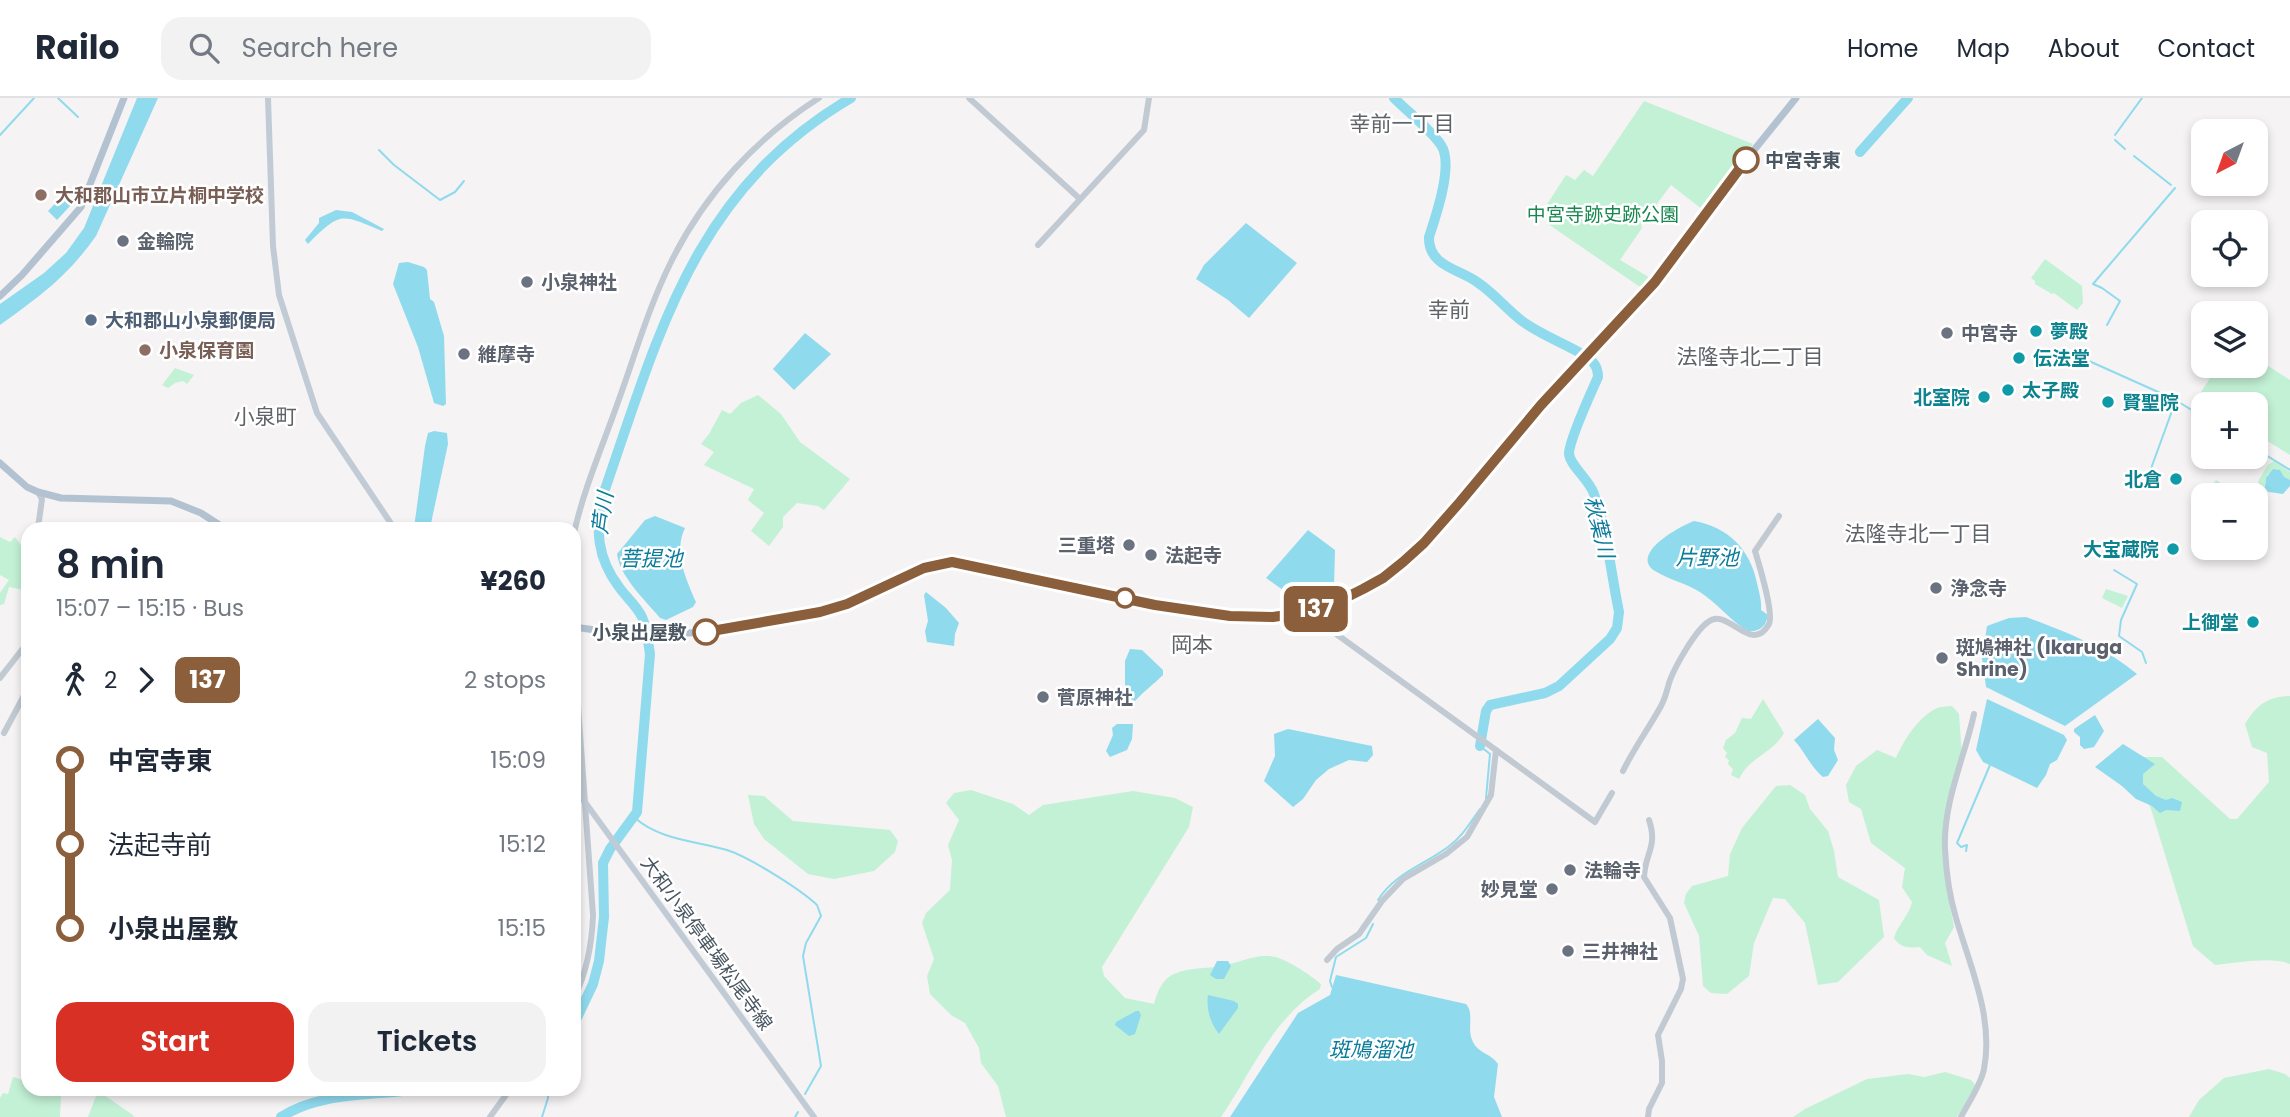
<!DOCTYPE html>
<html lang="en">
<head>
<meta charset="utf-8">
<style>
  body { margin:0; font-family:Poppins,"Noto Sans JP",sans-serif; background:#f2f2f3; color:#1f2937; height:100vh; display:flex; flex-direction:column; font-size:26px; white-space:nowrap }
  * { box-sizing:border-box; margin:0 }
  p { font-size:23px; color:#747a83 }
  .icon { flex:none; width:38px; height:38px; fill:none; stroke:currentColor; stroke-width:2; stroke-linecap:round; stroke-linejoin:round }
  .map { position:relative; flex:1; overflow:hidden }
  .drawer { position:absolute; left:21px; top:424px; width:560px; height:574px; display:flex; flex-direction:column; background:#fff; border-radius:21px; box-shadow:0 4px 10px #0003 }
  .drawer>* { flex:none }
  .badge { padding:0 14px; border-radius:10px; font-size:24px; line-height:46px }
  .needle { width:46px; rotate:221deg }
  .controls { position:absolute; left:2191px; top:21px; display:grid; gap:14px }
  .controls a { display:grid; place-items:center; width:77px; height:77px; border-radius:14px; background:#fff; box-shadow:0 4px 10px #0003; font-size:35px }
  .map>.badge { position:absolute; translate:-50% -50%; box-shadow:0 0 0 4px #fff }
  .legs { display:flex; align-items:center; gap:10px; height:77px; padding:0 35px; font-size:23px }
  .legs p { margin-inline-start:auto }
  .headline { display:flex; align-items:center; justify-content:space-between; height:119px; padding:0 35px }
  h1 { font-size:38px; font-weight:600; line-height:52px }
  .primary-button { display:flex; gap:14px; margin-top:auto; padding:14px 35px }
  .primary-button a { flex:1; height:80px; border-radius:21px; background:#d93025; color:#fff; font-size:28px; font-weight:600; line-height:80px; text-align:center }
  .primary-button a+a { background:#f2f2f3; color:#1f2937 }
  ul { padding:0 35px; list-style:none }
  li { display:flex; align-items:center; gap:24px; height:84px; font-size:26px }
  li i { display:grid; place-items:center; width:10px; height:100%; margin:0 9px; background:currentColor }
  li i::after { content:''; width:18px; height:18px; margin:-9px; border:5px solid; border-radius:50%; background:#fff }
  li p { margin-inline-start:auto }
  li:first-child i { background:linear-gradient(#0000 50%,currentColor 0) }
  li:last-child i { background:linear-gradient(currentColor 50%,#0000 0) }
  header { display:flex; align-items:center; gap:42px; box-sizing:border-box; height:98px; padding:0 35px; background:#fff; border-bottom:2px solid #e0e1e3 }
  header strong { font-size:33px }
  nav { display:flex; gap:38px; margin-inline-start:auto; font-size:24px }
  .search { width:490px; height:63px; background:#f2f2f3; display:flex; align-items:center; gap:18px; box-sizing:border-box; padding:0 24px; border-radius:21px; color:#747a83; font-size:26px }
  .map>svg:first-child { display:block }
  .green { fill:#c3f1d5 }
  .water { fill:#90daee }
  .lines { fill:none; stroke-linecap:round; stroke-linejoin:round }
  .stream { stroke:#90daee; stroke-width:2 }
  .river { stroke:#90daee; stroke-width:10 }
  .tertiary { stroke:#c1cad2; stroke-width:6 }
  .secondary { stroke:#c1cbd6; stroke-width:6 }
  .primary { stroke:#b3c2d1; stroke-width:7 }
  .line-1-casing { stroke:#fff; stroke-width:16 }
  .line-1 { stroke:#8b5e3c; stroke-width:10 }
  .stop-1-dot { fill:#fff; stroke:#8b5e3c; stroke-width:3.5 }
  .education-dot { fill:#8d6e63; stroke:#fff; stroke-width:2.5 }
  .worship-dot { fill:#6b7280; stroke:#fff; stroke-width:2.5 }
  .service-dot { fill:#5c6f8a; stroke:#fff; stroke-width:2.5 }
  .culture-dot { fill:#0f9aa8; stroke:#fff; stroke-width:2.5 }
  .labels { text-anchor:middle; stroke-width:5; stroke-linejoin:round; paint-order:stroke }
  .stop-label { font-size:19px; font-weight:bold; fill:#4a5661; stroke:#fff; text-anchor:start }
  .education-label { font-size:19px; font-weight:bold; fill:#785e54; stroke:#fff; text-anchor:start }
  .park-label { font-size:19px; fill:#17864f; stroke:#fff }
  .worship-label { font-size:19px; font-weight:bold; fill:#5b616d; stroke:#fff; text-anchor:start }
  .service-label { font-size:19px; font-weight:bold; fill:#4e5e75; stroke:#fff; text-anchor:start }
  .culture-label { font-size:19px; font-weight:bold; fill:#0d838f; stroke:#fff; text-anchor:start }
  .street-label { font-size:19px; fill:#4a5661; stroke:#fff }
  .neighbourhood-label { font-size:21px; fill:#5f6368; stroke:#fff }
  .water-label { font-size:21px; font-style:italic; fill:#0c7c9b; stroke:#fff }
</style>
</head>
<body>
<header>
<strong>Railo</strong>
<div class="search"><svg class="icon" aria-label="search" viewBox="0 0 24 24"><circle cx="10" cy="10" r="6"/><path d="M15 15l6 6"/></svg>Search here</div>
<nav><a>Home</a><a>Map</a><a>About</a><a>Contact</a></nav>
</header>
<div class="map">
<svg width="2290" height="1019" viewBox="0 0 2290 1019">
  <rect width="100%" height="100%" fill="#f5f3f3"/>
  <g class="green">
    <polygon points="1644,3 1753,46 1703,112 1671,87 1641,127 1642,130 1620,162 1652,181 1643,191 1548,126 1555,115 1544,111 1566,77 1575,82 1584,72 1593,78"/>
    <polygon points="2045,161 2082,188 2083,205 2077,212 2054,195 2052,196 2035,186 2035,183 2031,180"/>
    <polygon points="2256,260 2290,282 2290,357 2256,336 2256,306 2208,306 2197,300 2218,268 2256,268"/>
    <polygon points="175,270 194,277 187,286 183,283 175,285 168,290 162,287"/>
    <polygon points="758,297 781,316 800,344 850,381 824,412 818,408 797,405 783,419 783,429 769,448 751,433 764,415 748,402 754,391 704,367 714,354 701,346 709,336 722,312 730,316 741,305"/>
    <polygon points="2274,363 2290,374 2290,382 2268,376 2265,386 2269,394 2266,396 2262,393 2258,383 2268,367"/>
    <polygon points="2216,382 2231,391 2227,397 2206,397"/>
    <polygon points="0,439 10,444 15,439 28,457 28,493 9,489 4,506 0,507 0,495 9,482 0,477"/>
    <polygon points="2106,491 2128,498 2122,510 2102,500"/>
    <path d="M 2290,598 L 2290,866 C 2274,858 2233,865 2215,867 L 2193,848 L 2152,714 L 2136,673 L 2139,659 L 2162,659 L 2230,721 L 2237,721 L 2269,684 L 2267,655 L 2252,649 L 2245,626 C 2257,607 2267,599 2290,598 Z"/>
    <path d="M 1763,601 L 1784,635 C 1772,656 1749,659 1739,681 L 1731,677 L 1733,671 L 1728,666 L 1729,662 L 1725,659 L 1727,655 L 1723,650 L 1726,642 L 1735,635 L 1742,620 L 1751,621 Z"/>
    <path d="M 1952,608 L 1959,616 L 1962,659 L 1950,695 L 1945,782 L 1954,829 L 1945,845 L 1952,868 L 1927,857 L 1920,849 C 1909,850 1900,850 1894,840 C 1898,826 1909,818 1912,804 L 1902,789 L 1905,770 L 1871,745 L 1861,711 L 1849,704 L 1846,687 L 1856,668 L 1877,652 L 1896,660 C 1904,642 1917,621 1935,611 C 1940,608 1946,609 1952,608 Z"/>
    <polygon points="1790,687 1805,697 1810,711 1828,733 1834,753 1838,779 1879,802 1884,839 1838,884 1818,887 1805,825 1785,801 1773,800 1754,845 1749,878 1727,896 1711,895 1703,888 1699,838 1684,805 1686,796 1692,788 1728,778 1730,756 1742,730 1776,688"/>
    <path d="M 971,692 L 1013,706 L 1029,717 L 1043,707 L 1133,693 L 1175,700 L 1193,709 L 1189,729 L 1102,869 L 1104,878 L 1125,900 L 1154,906 C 1157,895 1162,881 1174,876 C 1189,869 1206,871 1222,868 C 1239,865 1257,855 1275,859 C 1286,861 1312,878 1321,886 L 1320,891 C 1273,920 1251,975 1221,1019 L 1006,1019 L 998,988 L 981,965 L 979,950 L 965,925 L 951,917 L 930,896 L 927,878 L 934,861 L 922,825 L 926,815 L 950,792 L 952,762 L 948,747 L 959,722 L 946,705 L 954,695 Z"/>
    <polygon points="748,697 764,698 793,723 890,732 898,743 895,754 874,773 834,781 808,776 764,741 754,726"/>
    <polygon points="2269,971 2285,976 2290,980 2290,1019 2189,1019 2199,1002 2224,980"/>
    <polygon points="1945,974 1971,982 1976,988 1957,1019 1793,1019 1805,1011 1867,981 1908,976 1924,979"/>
    <polygon points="28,978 28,990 42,991 41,994 61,998 60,1019 0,1019 0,1000 3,995 8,996 13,979 26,983"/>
    <polygon points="98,993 133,1017 134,1019 88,1019"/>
  </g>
  <g class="water">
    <path d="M 137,0 L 158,0 L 96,138 C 67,179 40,198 0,227 L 0,206 L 44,175 L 66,155 L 84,130 Z"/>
    <polygon points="62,98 71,107 57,122 48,113"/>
    <path d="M 336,112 L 352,114 L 384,131 L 382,133 C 341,116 341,113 308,146 L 305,142 L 319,125 L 319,120 Z"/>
    <polygon points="1246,125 1297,165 1249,220 1228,202 1196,181 1204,167"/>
    <polygon points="408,164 424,169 427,172 430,201 434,204 444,238 446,306 443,308 434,305 418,249 393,186 399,165"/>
    <polygon points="805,235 831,256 794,292 773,271"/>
    <polygon points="434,333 447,335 448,346 430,430 414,430 425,348 428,335"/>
    <polygon points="2273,371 2280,372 2284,379 2290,382 2290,388 2283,396 2269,394 2265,390 2266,380"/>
    <path d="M 655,418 L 685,430 C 673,454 686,481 696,504 L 693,509 L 666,522 L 660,520 C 645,502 620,479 617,456 L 645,422 Z"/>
    <path d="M 1694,423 C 1728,429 1750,451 1757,485 C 1759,494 1762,504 1761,512 L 1768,517 C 1766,529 1759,534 1747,533 C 1730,522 1717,505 1700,494 C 1686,485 1669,482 1655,473 C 1629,456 1680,428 1694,423 Z"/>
    <polygon points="1308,432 1335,452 1334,488 1338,499 1305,508 1266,480"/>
    <polygon points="926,494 946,510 959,525 955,536 954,548 927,544 925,533 928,523 924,497"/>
    <path d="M 2026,519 C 2065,533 2105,549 2137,576 L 2065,628 L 1986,589 L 1982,560 L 1987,528 L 2009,520 Z"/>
    <path d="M 1130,551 L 1142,552 L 1163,572 L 1163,577 C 1154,586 1144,593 1135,603 L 1125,599 L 1125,563 Z"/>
    <polygon points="1987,601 2064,637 2067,642 2057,662 2050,666 2046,677 2037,690 1983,664 1976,652"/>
    <polygon points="2095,617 2104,633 2094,649 2084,651 2080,647 2080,639 2074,634 2074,631"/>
    <path d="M 1818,621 L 1835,640 L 1834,652 L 1838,662 L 1828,678 L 1823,679 C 1810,668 1805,654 1794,642 Z"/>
    <polygon points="1117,626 1133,626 1132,641 1127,652 1110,659 1106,653 1113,637 1112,630"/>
    <polygon points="1288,631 1372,648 1373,657 1367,664 1349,662 1329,671 1316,682 1303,701 1293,709 1264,683 1275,658 1274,636"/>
    <polygon points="2123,646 2155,666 2143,676 2143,686 2156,698 2166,702 2172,700 2182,704 2180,713 2166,712 2160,715 2152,708 2136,701 2122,688 2095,669"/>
    <polygon points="1217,863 1228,863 1231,868 1224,881 1216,881 1210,877"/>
    <path d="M 1336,877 L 1466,906 C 1475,916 1466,931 1473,944 C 1478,955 1492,956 1498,966 L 1494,999 L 1502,1019 L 1230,1019 L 1298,915 L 1330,897 Z"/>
    <path d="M 1208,897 L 1234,903 L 1238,906 L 1238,910 L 1219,936 C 1210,925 1206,910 1208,897 Z"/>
    <polygon points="1136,913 1139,913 1141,917 1135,936 1129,938 1115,927 1116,924"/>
  </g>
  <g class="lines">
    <g class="stream">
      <polyline points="58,0 78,19"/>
      <polyline points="0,37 34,0"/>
      <polyline points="2115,37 2142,0"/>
      <polyline points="2115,42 2125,51"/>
      <polyline points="379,52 394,67 440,102 455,94 464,83"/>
      <polyline points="2134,58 2171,87"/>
      <polyline points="2107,227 2120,203 2102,190 2093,186 2175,90"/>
      <polyline points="2089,263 2176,302 2149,376"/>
      <polyline points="2177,303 2203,319"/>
      <polyline points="2256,351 2290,372"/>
      <polyline points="2114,472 2137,486 2121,522 2119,538 2142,554 2146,565"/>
      <polyline points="1480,648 1490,656 1486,700"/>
      <path d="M 635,720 C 660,742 696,743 727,752 C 749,759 800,791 817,807 L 821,818 L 806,845 L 803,858 L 821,968 L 805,996"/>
      <polyline points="1966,753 1967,747 1961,749 1957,745 1990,667"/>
      <path d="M 1378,802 C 1395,775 1424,767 1448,749 C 1462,739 1470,725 1480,711"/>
      <polyline points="1332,889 1330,883 1336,859 1366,840 1373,826"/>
      <polyline points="542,1019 548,1000 548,990"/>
      <polyline points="795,1019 798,1014"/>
    </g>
    <g class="river">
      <path d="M 1394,0 C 1408,14 1430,31 1441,47 C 1454,66 1436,118 1429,139 C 1428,168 1459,171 1477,184 C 1494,195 1506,211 1522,223 C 1541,237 1564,245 1584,257 C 1593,263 1598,268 1598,279 C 1591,295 1570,340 1569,355 C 1569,367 1589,381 1594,396 C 1607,433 1611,475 1619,514 L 1617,530 L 1610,541 L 1559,588 L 1545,595 L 1490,607 L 1486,613 L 1480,648"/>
      <polyline points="1860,54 1908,0"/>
      <path d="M 574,926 L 593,886 L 599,863 L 604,819 L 603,765 L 610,751 L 637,714 L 650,556 C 648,544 647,531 642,519 C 637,508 626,499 619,489 C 597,460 595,431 603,397 C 659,236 693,93 851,0"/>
      <path d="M 281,1019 C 323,992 376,999 423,990"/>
    </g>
    <g class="tertiary">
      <polyline points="969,0 1080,101"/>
      <polyline points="1038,147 1144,32 1149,0"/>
      <polyline points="38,430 42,401 38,394"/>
      <path d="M 574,435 C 584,390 603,347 618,304 C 635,257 649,208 671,164 C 704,97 756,40 819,0"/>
      <polyline points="1306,514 1595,724 1612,695"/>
      <path d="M 574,552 L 593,817 C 592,845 587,874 574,900"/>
      <polyline points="0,580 28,544"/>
      <polyline points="4,635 28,590"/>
      <path d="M 1623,673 C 1634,650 1649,630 1661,608 C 1666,599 1667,591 1670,582 C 1676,567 1695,533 1708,524 C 1728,508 1751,558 1769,526 C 1774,516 1759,466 1755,453 L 1779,418"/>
      <polyline points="1327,862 1337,851 1359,836 1382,803 1403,781 1446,756 1467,739 1491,697 1496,652"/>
      <polyline points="490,1019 511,990"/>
      <path d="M 1648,1019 L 1649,1011 L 1662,985 L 1662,963 L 1658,937 L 1681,891 L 1683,881 L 1670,820 L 1644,779 C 1645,755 1658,749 1649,722"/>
      <path d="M 1961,1019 C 1968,1005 1981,987 1984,971 C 1994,920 1970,868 1956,820 C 1950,800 1946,772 1945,751 C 1943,705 1964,661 1974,616"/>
    </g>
    <g class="secondary">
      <polyline points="268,0 273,148 279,197 317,315 394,430"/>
      <polyline points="574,689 814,1019"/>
    </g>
    <g class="primary">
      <polyline points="0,198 22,177 81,109 124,0"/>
      <polyline points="0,365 27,389 38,394 61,400 171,403 201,415 224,430"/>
      <polyline points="574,529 624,536 656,537 704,534 784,521 820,514 847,506 924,470 952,464 1155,507 1230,518 1273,519 1306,514 1337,504 1383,480 1424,445 1460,404 1541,307 1637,204 1663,173 1746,62 1796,0"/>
    </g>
  </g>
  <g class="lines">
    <defs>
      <polyline id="line-1" points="706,534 820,514 847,506 924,470 952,464 1155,507 1230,518 1273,519 1307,514 1337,504 1363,491 1383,480 1403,464 1424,445 1460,404 1541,307 1655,184 1746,62"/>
    </defs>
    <use href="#line-1" class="line-1-casing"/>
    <use href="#line-1" class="line-1"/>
  </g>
  <g class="stop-1-dot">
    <circle cx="1746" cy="62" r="12"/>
    <circle cx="1125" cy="500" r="9"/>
    <circle cx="706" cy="534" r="12"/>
  </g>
  <g class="education-dot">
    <circle cx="41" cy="97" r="7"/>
    <circle cx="145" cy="252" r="7"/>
  </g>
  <g class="worship-dot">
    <circle cx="123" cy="143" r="7"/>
    <circle cx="527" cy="184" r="7"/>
    <circle cx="1947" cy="235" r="7"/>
    <circle cx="464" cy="256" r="7"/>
    <circle cx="1129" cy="447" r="7"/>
    <circle cx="1151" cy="457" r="7"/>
    <circle cx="1936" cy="490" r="7"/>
    <circle cx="1942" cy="560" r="7"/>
    <circle cx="1043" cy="599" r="7"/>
    <circle cx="1570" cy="772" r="7"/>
    <circle cx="1552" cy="791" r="7"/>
    <circle cx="1568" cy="853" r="7"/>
  </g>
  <circle class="service-dot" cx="91" cy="222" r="7"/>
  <g class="culture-dot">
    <circle cx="2036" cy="233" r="7"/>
    <circle cx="2019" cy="260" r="7"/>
    <circle cx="2008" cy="292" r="7"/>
    <circle cx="1984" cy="299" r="7"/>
    <circle cx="2108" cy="304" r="7"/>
    <circle cx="2176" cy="381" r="7"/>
    <circle cx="2173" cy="451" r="7"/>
    <circle cx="2253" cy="524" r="7"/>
  </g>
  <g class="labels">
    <g class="stop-label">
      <text x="1765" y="69">中宮寺東</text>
      <text x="687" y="541" text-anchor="end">小泉出屋敷</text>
    </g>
    <g class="education-label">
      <text x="55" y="104">大和郡山市立片桐中学校</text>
      <text x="159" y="259">小泉保育園</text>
    </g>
    <g class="park-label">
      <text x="1603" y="123">中宮寺跡史跡公園</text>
    </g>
    <g class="worship-label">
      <text x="137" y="150">金輪院</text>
      <text x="541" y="191">小泉神社</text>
      <text x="1961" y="242">中宮寺</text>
      <text x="478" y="263">維摩寺</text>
      <text x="1115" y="454" text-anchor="end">三重塔</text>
      <text x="1165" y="464">法起寺</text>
      <text x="1950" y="497">浄念寺</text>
      <text x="1956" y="556">斑鳩神社 (Ikaruga<tspan x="1956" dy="22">Shrine)</tspan></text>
      <text x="1057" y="606">菅原神社</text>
      <text x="1584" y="779">法輪寺</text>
      <text x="1538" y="798" text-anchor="end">妙見堂</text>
      <text x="1582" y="860">三井神社</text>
    </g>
    <g class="service-label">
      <text x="105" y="229">大和郡山小泉郵便局</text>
    </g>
    <g class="culture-label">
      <text x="2050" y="240">夢殿</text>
      <text x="2033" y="267">伝法堂</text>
      <text x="2022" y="299">太子殿</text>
      <text x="1970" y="306" text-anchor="end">北室院</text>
      <text x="2122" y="311">賢聖院</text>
      <text x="2162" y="388" text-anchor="end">北倉</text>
      <text x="2159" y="458" text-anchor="end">大宝蔵院</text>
      <text x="2239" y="531" text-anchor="end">上御堂</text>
    </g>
    <g class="street-label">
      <text transform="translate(707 845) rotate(54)" y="7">大和小泉停車場松尾寺線</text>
    </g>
    <g class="neighbourhood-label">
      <text x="1402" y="33">幸前一丁目</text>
      <text x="1449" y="219">幸前</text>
      <text x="1750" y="266">法隆寺北二丁目</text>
      <text x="265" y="326">小泉町</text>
      <text x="1918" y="443">法隆寺北一丁目</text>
      <text x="1192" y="554">岡本</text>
    </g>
    <g class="water-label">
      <text transform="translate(603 415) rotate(-82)" y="7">芦川</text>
      <text transform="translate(1599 429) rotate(76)" y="7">秋葉川</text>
      <text x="1707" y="467">片野池</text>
      <text x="651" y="468">菩提池</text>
      <text x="1371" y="959">斑鳩溜池</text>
    </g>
  </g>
</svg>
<div class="controls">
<a><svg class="needle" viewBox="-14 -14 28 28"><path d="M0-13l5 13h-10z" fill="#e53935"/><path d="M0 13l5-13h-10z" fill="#747a83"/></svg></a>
<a><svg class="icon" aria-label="locate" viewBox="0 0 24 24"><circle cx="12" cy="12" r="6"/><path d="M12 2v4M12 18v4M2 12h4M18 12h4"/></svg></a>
<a><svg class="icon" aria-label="layers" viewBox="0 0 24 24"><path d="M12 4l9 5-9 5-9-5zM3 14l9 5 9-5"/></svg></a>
<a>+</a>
<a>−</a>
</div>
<b class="badge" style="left:1316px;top:511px;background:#8b5e3c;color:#fff">137</b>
<section class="drawer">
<div class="headline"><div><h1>8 min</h1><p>15:07 – 15:15 · Bus</p></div><b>¥260</b></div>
<div class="legs"><svg class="icon" aria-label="walk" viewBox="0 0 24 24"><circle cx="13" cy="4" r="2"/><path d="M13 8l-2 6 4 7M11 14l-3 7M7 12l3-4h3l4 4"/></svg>2<svg class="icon" aria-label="forward" viewBox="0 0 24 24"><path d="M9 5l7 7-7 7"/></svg><b class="badge" style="background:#8b5e3c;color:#fff">137</b><p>2 stops</p></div>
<ul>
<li><i style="color:#8b5e3c"></i><b>中宮寺東</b><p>15:09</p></li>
<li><i style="color:#8b5e3c"></i><span>法起寺前</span><p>15:12</p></li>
<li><i style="color:#8b5e3c"></i><b>小泉出屋敷</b><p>15:15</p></li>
</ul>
<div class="primary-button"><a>Start</a><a>Tickets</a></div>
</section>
</div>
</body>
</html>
